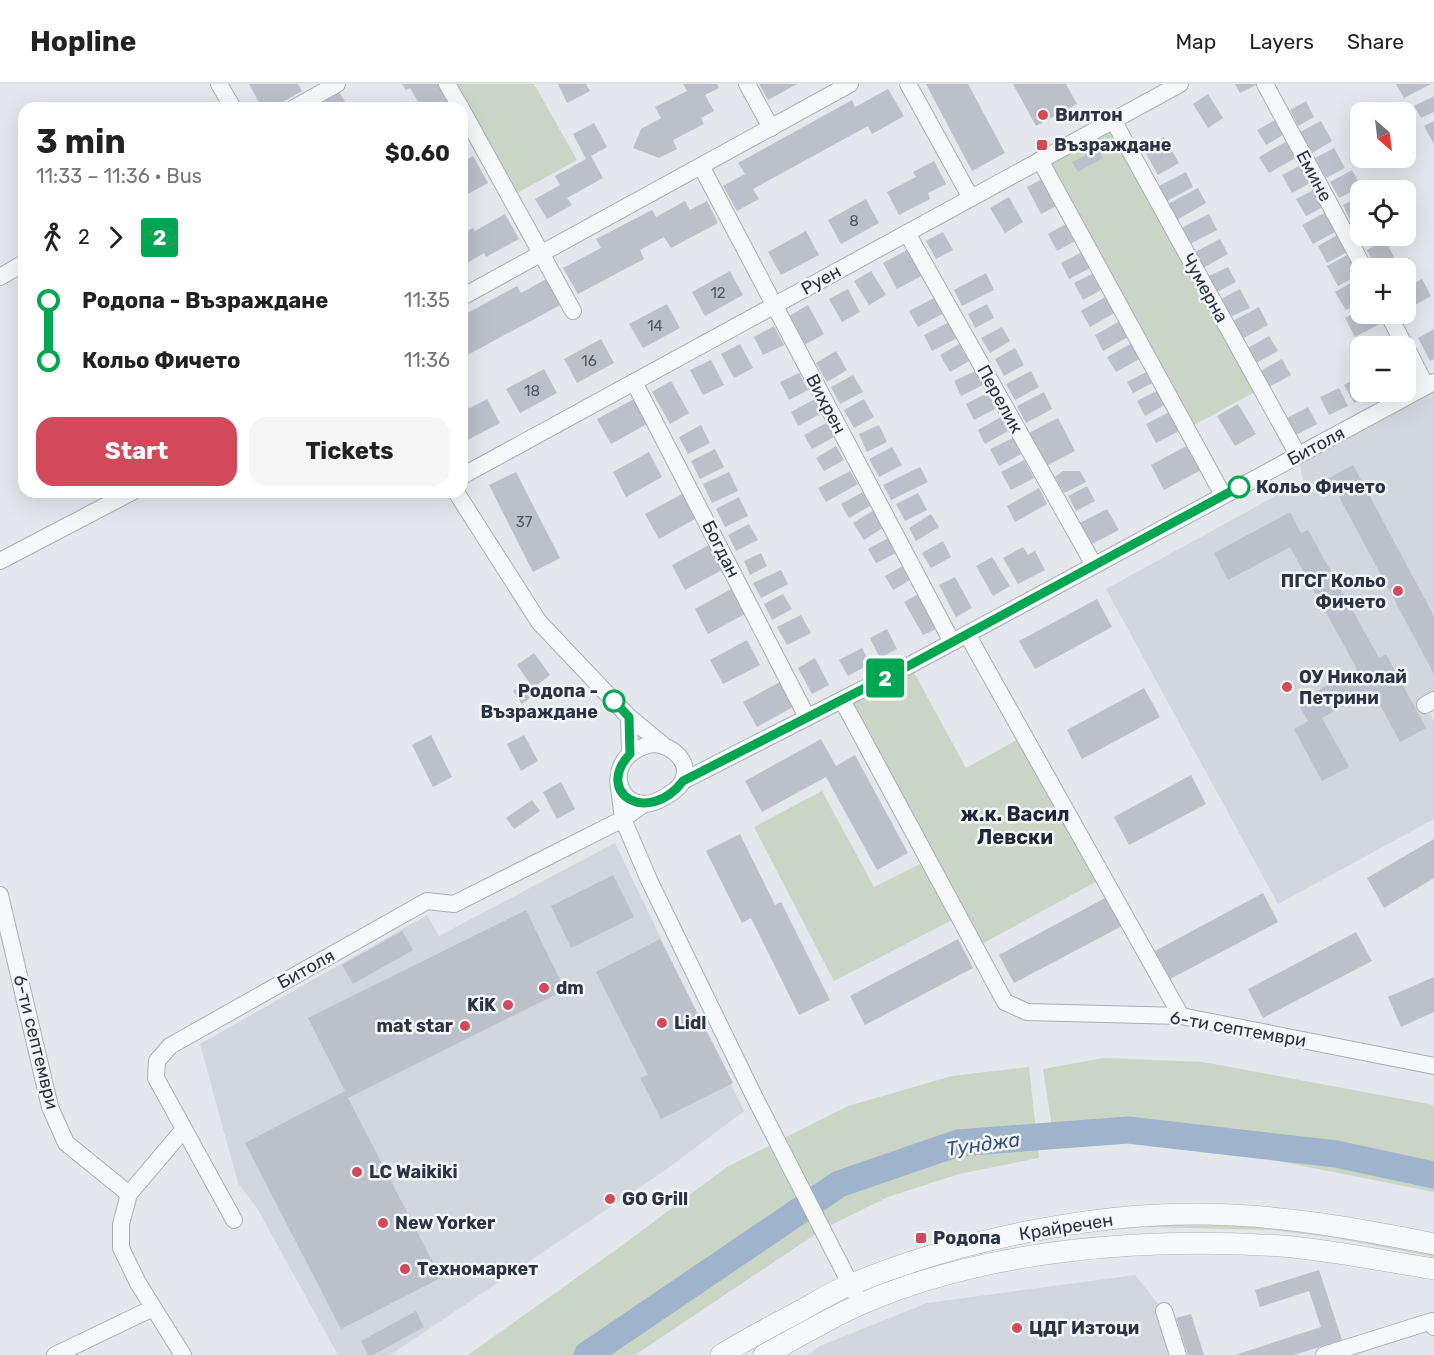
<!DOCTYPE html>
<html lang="en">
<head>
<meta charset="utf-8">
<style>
  body { margin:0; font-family:Rubik,sans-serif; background:#f6f6f6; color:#222; height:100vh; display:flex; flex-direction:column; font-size:22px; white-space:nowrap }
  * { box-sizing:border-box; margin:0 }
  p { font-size:20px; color:#767676 }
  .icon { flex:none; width:33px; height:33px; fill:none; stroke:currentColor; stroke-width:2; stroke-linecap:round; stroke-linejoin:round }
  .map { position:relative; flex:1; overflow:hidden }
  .details { position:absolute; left:18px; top:18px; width:450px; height:396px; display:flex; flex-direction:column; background:#fff; border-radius:18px; box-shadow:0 6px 24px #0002 }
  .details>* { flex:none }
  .badge { padding:0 12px; border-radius:4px; font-size:21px; line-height:39px }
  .needle { width:39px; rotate:152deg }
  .controls { position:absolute; left:1350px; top:18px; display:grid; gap:12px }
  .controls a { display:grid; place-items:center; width:66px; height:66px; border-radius:12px; background:#fff; box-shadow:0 6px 24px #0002; font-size:30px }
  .map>.badge { position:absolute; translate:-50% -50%; box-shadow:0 0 0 3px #fff }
  .legs { display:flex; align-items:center; gap:9px; height:66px; padding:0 18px; font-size:20px }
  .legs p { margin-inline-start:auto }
  .summary { display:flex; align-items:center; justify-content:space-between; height:102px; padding:0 18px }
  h1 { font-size:33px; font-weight:700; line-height:45px }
  .primary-button { display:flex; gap:12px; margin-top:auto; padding:12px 18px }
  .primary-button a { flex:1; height:69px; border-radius:18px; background:#d1495b; color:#fff; font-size:24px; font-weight:700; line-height:69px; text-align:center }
  .primary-button a+a { background:#f6f6f6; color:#222 }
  ul { padding:0 18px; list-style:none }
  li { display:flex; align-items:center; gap:21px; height:60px; font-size:22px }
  li i { display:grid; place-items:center; width:9px; height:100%; margin:0 8px; background:currentColor }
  li i::after { content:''; width:15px; height:15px; margin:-8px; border:4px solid; border-radius:50%; background:#fff }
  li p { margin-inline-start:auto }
  li:first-child i { background:linear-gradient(#0000 50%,currentColor 0) }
  li:last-child i { background:linear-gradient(currentColor 50%,#0000 0) }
  header { display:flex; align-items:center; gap:36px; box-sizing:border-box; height:84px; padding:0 30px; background:#fff; border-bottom:2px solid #e0e0e0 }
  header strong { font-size:28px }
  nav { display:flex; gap:33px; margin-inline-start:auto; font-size:21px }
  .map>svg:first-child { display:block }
  .built { fill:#d2d6de }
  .green { fill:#c9d6c5 }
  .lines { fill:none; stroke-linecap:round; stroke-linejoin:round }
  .river { stroke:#9fb4cc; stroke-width:27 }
  .building { fill:#bbc0ca }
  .minor-casing { stroke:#a9aeb7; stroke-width:18 }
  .tertiary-casing { stroke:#a9aeb7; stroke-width:22 }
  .minor { stroke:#f7f8fa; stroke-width:16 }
  .tertiary { stroke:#f7f8fa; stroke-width:21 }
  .line-1-casing { stroke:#fff; stroke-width:14 }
  .line-1 { stroke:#00a651; stroke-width:9 }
  .poi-dot { fill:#d1495b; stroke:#f4f6f9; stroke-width:2 }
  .stop-1-dot { fill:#fff; stroke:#00a651; stroke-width:3 }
  .labels { text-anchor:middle; stroke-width:5; stroke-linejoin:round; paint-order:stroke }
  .number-label { font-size:15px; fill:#4f5766 }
  .poi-label { font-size:18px; font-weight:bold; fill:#2b3445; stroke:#f4f6f9; text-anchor:start }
  .street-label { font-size:18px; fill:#2b3445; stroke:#f4f6f9 }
  .stop-label { font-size:18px; font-weight:bold; fill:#2b3445; stroke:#f4f6f9; text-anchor:start }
  .neighbourhood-label { font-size:20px; font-weight:bold; fill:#1d2536; stroke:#f4f6f9 }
  .water-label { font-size:20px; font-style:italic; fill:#34527a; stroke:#f4f6f9 }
</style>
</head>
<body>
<header>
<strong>Hopline</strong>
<nav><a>Map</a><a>Layers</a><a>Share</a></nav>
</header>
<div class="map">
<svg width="1434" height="1271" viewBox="0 0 1434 1271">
  <rect width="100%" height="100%" fill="#e4e7ec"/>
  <g class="built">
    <polygon points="1434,298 1434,616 1426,621 1434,637 1434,735 1278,820 1106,505 1303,397 1298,371"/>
    <polygon points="615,759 744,1027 664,1087 390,1271 338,1271 257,1124 238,1099 200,960 427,831 439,852"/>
    <polygon points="1135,1191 1164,1227 1178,1271 807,1271 820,1262 927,1219"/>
  </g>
  <g class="green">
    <polygon points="447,0 534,0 577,76 510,113"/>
    <polygon points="1113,36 1260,305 1187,345 1040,76"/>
    <polygon points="910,581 966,684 1024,652 1103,794 976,863 958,833 834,897 754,743 822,707 874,803 928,776 842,616"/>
    <polygon points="1103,974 1203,978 1434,1021 1434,1108 1227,1067 1132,1058 1055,1062 1043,985"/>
    <polygon points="1029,983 1039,1074 959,1090 888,1113 823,1145 635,1271 468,1271 624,1160 727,1083 848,1022 952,992"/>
    <polygon points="1146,1138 1273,1141 1434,1167 1434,1173 1335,1154 1272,1146 1147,1143 1073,1149"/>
  </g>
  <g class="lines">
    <polyline class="river" points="587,1271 839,1100 958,1059 1128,1046 1336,1070 1434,1091"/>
  </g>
  <g class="building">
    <polygon points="249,0 298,0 302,7 272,24 262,24"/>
    <polygon points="402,0 438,0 449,19 444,22 445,24 422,24 410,4 406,6"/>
    <polygon points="558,0 586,0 590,7 567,19"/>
    <polygon points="683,0 717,0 719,4 705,11 714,27 701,34 704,40 673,56 677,65 659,74 633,64 641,45 661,34 655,23 687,7"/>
    <polygon points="759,0 797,0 768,16"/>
    <polygon points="926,0 968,0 1005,69 972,87"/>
    <polygon points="1013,0 1066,0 1077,20 1036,42"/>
    <polygon points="1235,0 1258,0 1240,9"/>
    <polygon points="1396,0 1431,0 1404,14"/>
    <polygon points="888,5 904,32 872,50 868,42 753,105 759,115 737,127 723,102 745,90 738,79 852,16 855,23"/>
    <polygon points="339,8 349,24 311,24"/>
    <polygon points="1208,10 1223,34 1208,44 1193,20"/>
    <polygon points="1434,12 1434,28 1421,34 1414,22"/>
    <polygon points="1306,17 1314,33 1298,42 1290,26"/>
    <polygon points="1275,36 1283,51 1266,61 1257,46"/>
    <polygon points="1321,37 1332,57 1312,69 1300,48"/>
    <polygon points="1434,37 1434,60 1424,42"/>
    <polygon points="594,39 607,63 591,72 603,94 567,114 572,121 547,135 535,115 560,101 555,92 586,75 573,50"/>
    <polygon points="1164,53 1179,79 1158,91 1143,64"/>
    <polygon points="1287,57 1297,73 1269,89 1259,73"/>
    <polygon points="1334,64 1345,84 1326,94 1315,74"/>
    <polygon points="1098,65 1103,74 1078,88 1072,78"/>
    <polygon points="473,72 488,99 466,111 462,104 462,75 463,78"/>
    <polygon points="934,77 946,100 928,109 930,115 899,131 887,108 916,93 913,88"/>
    <polygon points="1301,81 1310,99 1292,109 1282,91"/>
    <polygon points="1352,86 1361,103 1339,114 1330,98"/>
    <polygon points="1186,88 1193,103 1167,117 1159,102"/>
    <polygon points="1044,94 1058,121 1041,130 1027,103"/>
    <polygon points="1198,104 1206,119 1177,136 1168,120"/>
    <polygon points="1314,106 1323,123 1306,132 1296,115"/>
    <polygon points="1360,112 1360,130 1350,136 1343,121"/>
    <polygon points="1009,113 1023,138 1005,149 990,124"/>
    <polygon points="866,115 879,139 841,160 828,136"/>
    <polygon points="685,117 690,126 707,117 718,139 671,164 664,153 640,166 644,175 578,210 563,184 601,164 596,155 652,126 656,133"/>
    <polygon points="1326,128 1337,147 1313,160 1302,141"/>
    <polygon points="505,130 519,155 486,173 484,169 462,182 462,150 473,144 475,147"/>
    <polygon points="1209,130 1217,146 1190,160 1181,144"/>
    <polygon points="1068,139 1077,156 1057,167 1048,150"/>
    <polygon points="1360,141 1360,152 1375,152 1363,159 1355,145"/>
    <polygon points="806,147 819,171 781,191 768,168"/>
    <polygon points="943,148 953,166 936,175 926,157"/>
    <polygon points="1339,150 1349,167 1327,179 1318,162"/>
    <polygon points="1220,155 1228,170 1203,184 1195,168"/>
    <polygon points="1385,156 1394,173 1376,182 1367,166"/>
    <polygon points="909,165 923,191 897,205 883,179"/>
    <polygon points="1082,168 1090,184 1069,195 1061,179"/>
    <polygon points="1349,170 1360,190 1338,202 1327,182"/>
    <polygon points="1409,174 1416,189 1406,195 1406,184 1389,184"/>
    <polygon points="1228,183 1236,198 1217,208 1209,192"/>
    <polygon points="730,187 743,211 705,232 692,208"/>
    <polygon points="871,187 886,211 869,221 854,197"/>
    <polygon points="986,189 994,206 962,222 954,206"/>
    <polygon points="1092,190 1101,206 1083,216 1074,199"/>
    <polygon points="548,194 562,220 462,274 462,232 517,202 521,209"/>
    <polygon points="1360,194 1360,218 1346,226 1335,208"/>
    <polygon points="1422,195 1431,212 1406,226 1406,204"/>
    <polygon points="848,205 860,228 842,238 829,215"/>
    <polygon points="1240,205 1250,224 1230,233 1221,215"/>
    <polygon points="1107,212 1116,228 1090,243 1081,227"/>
    <polygon points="936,213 944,229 918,243 909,227"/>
    <polygon points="667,220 680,244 643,264 629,240"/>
    <polygon points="987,220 994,234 975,244 968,230"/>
    <polygon points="808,221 824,250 804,261 789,232"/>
    <polygon points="1259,223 1268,241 1240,256 1231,238"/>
    <polygon points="1360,226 1360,230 1381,230 1385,237 1355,253 1345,234"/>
    <polygon points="1122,236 1130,252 1103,267 1095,251"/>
    <polygon points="949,238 957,254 932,267 924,251"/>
    <polygon points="774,242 784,261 763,271 754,253"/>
    <polygon points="1002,243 1010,257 990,269 981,254"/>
    <polygon points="1434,245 1434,275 1430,277 1418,254"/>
    <polygon points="1269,252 1278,267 1256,279 1248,264"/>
    <polygon points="601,255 614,279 577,299 564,275"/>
    <polygon points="1134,258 1143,273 1116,288 1107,273"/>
    <polygon points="740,260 753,284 734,294 721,270"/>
    <polygon points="959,260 969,277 950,288 940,271"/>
    <polygon points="1015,264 1024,281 1004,292 995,275"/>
    <polygon points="836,267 847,286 827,298 816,279"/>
    <polygon points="1282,275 1291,291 1269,303 1260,287"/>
    <polygon points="711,276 724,301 703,311 690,286"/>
    <polygon points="544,285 557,309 520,329 506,305"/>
    <polygon points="1150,286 1156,297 1133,309 1127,298"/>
    <polygon points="975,287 983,301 961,312 954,297"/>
    <polygon points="1031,287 1039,303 1015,316 1006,300"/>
    <polygon points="799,289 808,306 789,316 780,298"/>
    <polygon points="853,291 863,308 840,320 831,303"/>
    <polygon points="1360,292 1360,308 1375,308 1354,319 1344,301"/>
    <polygon points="671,297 689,329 670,340 652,308"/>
    <polygon points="1339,304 1348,322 1329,331 1320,313"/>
    <polygon points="1160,305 1168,319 1145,332 1137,317"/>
    <polygon points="1044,308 1052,325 1026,339 1017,322"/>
    <polygon points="987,309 995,325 974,336 966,320"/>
    <polygon points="487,315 500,339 462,359 462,328"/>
    <polygon points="634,315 647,340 611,360 597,335"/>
    <polygon points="815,315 822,329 798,342 791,328"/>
    <polygon points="864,315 874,333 854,344 844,326"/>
    <polygon points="1238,320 1256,350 1235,362 1217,332"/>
    <polygon points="1308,323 1317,340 1296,351 1287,334"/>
    <polygon points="1171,327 1181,346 1156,359 1146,340"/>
    <polygon points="1001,333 1008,347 985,360 978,346"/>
    <polygon points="1058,334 1075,367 1046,382 1029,349"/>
    <polygon points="826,339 834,353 812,365 804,351"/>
    <polygon points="701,341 710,359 688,370 679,353"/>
    <polygon points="879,341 887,358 867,368 859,350"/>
    <polygon points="1013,354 1021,370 999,382 990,365"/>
    <polygon points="1190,360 1203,385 1164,406 1151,381"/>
    <polygon points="836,362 844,376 824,387 816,374"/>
    <polygon points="892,363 902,381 879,393 869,375"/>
    <polygon points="715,365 724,383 700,395 691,377"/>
    <polygon points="649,368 662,393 626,413 613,388"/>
    <polygon points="1024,376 1034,394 1011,406 1001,388"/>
    <polygon points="1353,381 1434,532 1434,590 1329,394"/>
    <polygon points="920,383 928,398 891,416 883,401"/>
    <polygon points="850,387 858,400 826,418 818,404"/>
    <polygon points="1063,387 1080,387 1086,398 1064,409 1055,393"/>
    <polygon points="516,388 560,474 533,488 489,401"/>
    <polygon points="729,388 738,407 712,419 703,400"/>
    <polygon points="1087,402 1095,417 1076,427 1068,412"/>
    <polygon points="1039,404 1047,420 1015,438 1007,422"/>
    <polygon points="863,408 870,422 849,434 841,420"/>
    <polygon points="918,409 927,426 905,437 896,420"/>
    <polygon points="682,410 695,435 659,455 645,430"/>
    <polygon points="739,413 748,432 725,443 716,425"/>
    <polygon points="1107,425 1119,446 1092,460 1080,439"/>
    <polygon points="874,426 884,443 864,456 853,439"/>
    <polygon points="1290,428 1301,449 1308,446 1379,574 1386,570 1426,644 1400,658 1372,606 1322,634 1349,683 1322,697 1294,645 1308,637 1297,618 1357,585 1290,463 1228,496 1214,469"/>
    <polygon points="931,430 939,443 916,457 909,444"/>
    <polygon points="749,440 758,456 736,467 728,451"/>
    <polygon points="890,453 898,468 876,479 868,465"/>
    <polygon points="943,457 951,473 931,484 922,469"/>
    <polygon points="709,461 722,486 685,506 672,481"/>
    <polygon points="1023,463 1028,471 1035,467 1045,486 1018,500 1003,474"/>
    <polygon points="761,469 767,482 750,491 744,477"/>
    <polygon points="992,473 1010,502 993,512 976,482"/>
    <polygon points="903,482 910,496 893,506 885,492"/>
    <polygon points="781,486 788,500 761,514 753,499"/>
    <polygon points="955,493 972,524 956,533 939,501"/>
    <polygon points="731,505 745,530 708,550 695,525"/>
    <polygon points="920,509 938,544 923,551 904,518"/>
    <polygon points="783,510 792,525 772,536 764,520"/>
    <polygon points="1097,515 1112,543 1035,585 1019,557"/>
    <polygon points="801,531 811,549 787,561 777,543"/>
    <polygon points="887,545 897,565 880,574 870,554"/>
    <polygon points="747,556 760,581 723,600 710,576"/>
    <polygon points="862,564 870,580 848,592 839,576"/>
    <polygon points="534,569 550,591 533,604 517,581"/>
    <polygon points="815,574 829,601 812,610 798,584"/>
    <polygon points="527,598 535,610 522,620 513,607"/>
    <polygon points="780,598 793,623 757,643 743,618"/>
    <polygon points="1144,604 1160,633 1082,675 1067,646"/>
    <polygon points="431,651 452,693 433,703 412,661"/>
    <polygon points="524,651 538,677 521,687 507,660"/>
    <polygon points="821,655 836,682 855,671 908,769 877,786 826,693 762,728 745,697"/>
    <polygon points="1191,691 1206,720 1129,761 1114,733"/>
    <polygon points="561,698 575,725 557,735 543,708"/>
    <polygon points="532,716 540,727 514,745 506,734"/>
    <polygon points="740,750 775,821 781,818 830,916 799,931 751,834 742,839 706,767"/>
    <polygon points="1434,755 1434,794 1384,824 1367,794"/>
    <polygon points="613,791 634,833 571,864 551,822"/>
    <polygon points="1263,809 1278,838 1170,895 1155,867"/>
    <polygon points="1107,813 1122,842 1014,899 999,871"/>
    <polygon points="526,826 565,906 348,1014 441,1194 341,1245 245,1059 345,1007 308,934"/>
    <polygon points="402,847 413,866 353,900 342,881"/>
    <polygon points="1356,848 1372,877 1263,934 1248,905"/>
    <polygon points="660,855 733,999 661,1035 640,994 648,991 596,888"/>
    <polygon points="958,855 973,884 865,941 850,912"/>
    <polygon points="1434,893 1434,928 1401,943 1388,913"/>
    <polygon points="1319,1186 1342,1256 1294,1271 1235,1271 1321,1243 1309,1207 1260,1223 1255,1206"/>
    <polygon points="416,1227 424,1243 373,1271 368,1271 361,1257"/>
    <polygon points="1191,1230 1204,1271 1188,1271 1176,1234"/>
  </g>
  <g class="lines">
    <defs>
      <g id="minor">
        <polyline points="219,0 233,24"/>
        <polyline points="447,0 461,24"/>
        <polyline points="747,0 771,44"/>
        <polyline points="908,0 971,114"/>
        <polyline points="1265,0 1364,184"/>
        <polyline points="294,24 337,0"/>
        <polyline points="462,26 573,227"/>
        <polyline points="1113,36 1298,371"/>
        <polyline points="1040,76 1223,411"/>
        <polyline points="701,82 952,558"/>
        <polyline points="907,149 1094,481"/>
        <polyline points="0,193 24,179"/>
        <polyline points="462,213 850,0"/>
        <polyline points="1388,230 1405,262"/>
        <polyline points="1406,263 1426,302"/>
        <polyline points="634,298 807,633"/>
        <polyline points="462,392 1180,0"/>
        <polyline points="456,408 539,538 629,633 662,660"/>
        <polyline points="0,477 132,408"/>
        <polyline points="967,550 1181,932"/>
        <polyline points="842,616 1005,918 1027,928 1181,932 1434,982"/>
        <polyline points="1425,621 1434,616"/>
        <polyline points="629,633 630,670"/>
        <path d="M 653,660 C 673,661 694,680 681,700 C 676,707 670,710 663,714 C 618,740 596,671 653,660 Z"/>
        <polyline points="618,696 623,735 649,796 754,1012 856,1211"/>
        <polyline points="683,697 910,581 1434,298"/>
        <polyline points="0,811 50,1023 66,1059 129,1110"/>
        <polyline points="234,1136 156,994 157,977 170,962 427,817 454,820 623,735 644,720"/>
        <polyline points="1164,1227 1178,1271"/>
        <polyline points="55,1271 153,1224"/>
        <polyline points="183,1271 138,1199 121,1164 121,1140 129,1110 184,1045"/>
        <polyline points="1324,1271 1432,1237 1434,1243"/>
      </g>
      <g id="tertiary">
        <path d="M 721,1271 C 748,1254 776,1240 804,1225 C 820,1216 835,1206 852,1200 C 955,1157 1094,1128 1205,1130 C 1282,1131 1359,1145 1434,1160"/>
        <path d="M 764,1271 C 796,1254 828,1235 861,1220 C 988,1165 1144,1153 1281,1162 C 1332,1166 1383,1177 1434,1185"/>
      </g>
    </defs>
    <use href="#minor" class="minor-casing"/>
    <use href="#tertiary" class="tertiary-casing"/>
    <use href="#minor" class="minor"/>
    <use href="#tertiary" class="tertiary"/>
  </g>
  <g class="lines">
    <defs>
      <path id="line-1" d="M 614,617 L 629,633 L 630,670 C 593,710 649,742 683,697 L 910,581 L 1239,403"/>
    </defs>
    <use href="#line-1" class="line-1-casing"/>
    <use href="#line-1" class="line-1"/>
  </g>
  <g class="poi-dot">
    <circle cx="1043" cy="31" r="6"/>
    <rect x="1036" y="55" width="12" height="12" rx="3"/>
    <circle cx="1398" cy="507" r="6"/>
    <circle cx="1287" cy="603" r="6"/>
    <circle cx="544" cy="904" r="6"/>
    <circle cx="508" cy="921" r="6"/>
    <circle cx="662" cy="939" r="6"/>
    <circle cx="465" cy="942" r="6"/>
    <circle cx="357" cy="1088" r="6"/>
    <circle cx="610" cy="1115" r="6"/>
    <circle cx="383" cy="1139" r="6"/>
    <rect x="915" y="1148" width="12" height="12" rx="3"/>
    <circle cx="405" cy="1185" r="6"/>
    <circle cx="1017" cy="1244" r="6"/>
  </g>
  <g class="stop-1-dot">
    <circle cx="1239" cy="403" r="10"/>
    <circle cx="614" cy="617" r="10"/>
  </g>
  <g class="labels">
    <g class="number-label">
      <text x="854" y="142">8</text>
      <text x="718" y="214">12</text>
      <text x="655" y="247">14</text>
      <text x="589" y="282">16</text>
      <text x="532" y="312">18</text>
      <text x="524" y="443">37</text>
    </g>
    <g class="poi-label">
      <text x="1055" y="37">Вилтон</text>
      <text x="1054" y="67">Възраждане</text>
      <text x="1386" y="503" text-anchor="end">ПГСГ Кольо<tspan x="1386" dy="21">Фичето</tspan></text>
      <text x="1299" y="599">ОУ Николай<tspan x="1299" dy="21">Петрини</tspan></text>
      <text x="556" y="910">dm</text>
      <text x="496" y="927" text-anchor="end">KiK</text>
      <text x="674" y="945">Lidl</text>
      <text x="453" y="948" text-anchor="end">mat star</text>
      <text x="369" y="1094">LC Waikiki</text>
      <text x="622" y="1121">GO Grill</text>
      <text x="395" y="1145">New Yorker</text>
      <text x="933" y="1160">Родопа</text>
      <text x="417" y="1191">Техномаркет</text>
      <text x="1029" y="1250">ЦДГ Изтоци</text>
    </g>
    <g class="street-label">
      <text transform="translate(1314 92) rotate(62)" y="6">Емине</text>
      <text transform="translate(821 196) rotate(-29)" y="6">Руен</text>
      <text transform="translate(1205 204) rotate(61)" y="6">Чумерна</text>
      <text transform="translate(1000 315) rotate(61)" y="6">Перелик</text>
      <text transform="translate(826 320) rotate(62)" y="6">Вихрен</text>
      <text transform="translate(1316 362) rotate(-28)" y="6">Битоля</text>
      <text transform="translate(721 465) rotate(63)" y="6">Богдан</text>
      <text transform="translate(306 885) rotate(-29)" y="6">Битоля</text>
      <text transform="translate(1238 945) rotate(10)" y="6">6-ти септември</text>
      <text transform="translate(36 958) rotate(76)" y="6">6-ти септември</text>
      <text transform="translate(1066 1143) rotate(-9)" y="6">Крайречен</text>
    </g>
    <g class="stop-label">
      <text x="1256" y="409">Кольо Фичето</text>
      <text x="598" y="613" text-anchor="end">Родопа -<tspan x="598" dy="21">Възраждане</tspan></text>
    </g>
    <g class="neighbourhood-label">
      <text x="1015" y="737">ж.к. Васил<tspan x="1015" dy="23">Левски</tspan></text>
    </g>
    <g class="water-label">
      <text transform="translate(983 1060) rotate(-8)" y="7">Тунджа</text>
    </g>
  </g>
</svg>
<div class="controls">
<a><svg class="needle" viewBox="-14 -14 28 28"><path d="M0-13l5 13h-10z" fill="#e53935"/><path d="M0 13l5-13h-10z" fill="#767676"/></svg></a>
<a><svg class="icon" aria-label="locate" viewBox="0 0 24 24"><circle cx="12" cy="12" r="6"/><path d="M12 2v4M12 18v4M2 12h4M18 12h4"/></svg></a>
<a>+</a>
<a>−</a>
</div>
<b class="badge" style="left:885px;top:594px;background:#00a651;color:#fff">2</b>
<section class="details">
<div class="summary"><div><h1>3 min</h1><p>11:33 – 11:36 · Bus</p></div><b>$0.60</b></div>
<div class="legs"><svg class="icon" aria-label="walk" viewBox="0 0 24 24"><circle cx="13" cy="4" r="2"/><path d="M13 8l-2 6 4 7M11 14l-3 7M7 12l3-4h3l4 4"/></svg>2<svg class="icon" aria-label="forward" viewBox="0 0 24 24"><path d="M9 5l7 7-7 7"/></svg><b class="badge" style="background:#00a651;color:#fff">2</b></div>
<ul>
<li><i style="color:#00a651"></i><b>Родопа - Възраждане</b><p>11:35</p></li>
<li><i style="color:#00a651"></i><b>Кольо Фичето</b><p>11:36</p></li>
</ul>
<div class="primary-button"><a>Start</a><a>Tickets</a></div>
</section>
</div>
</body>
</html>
